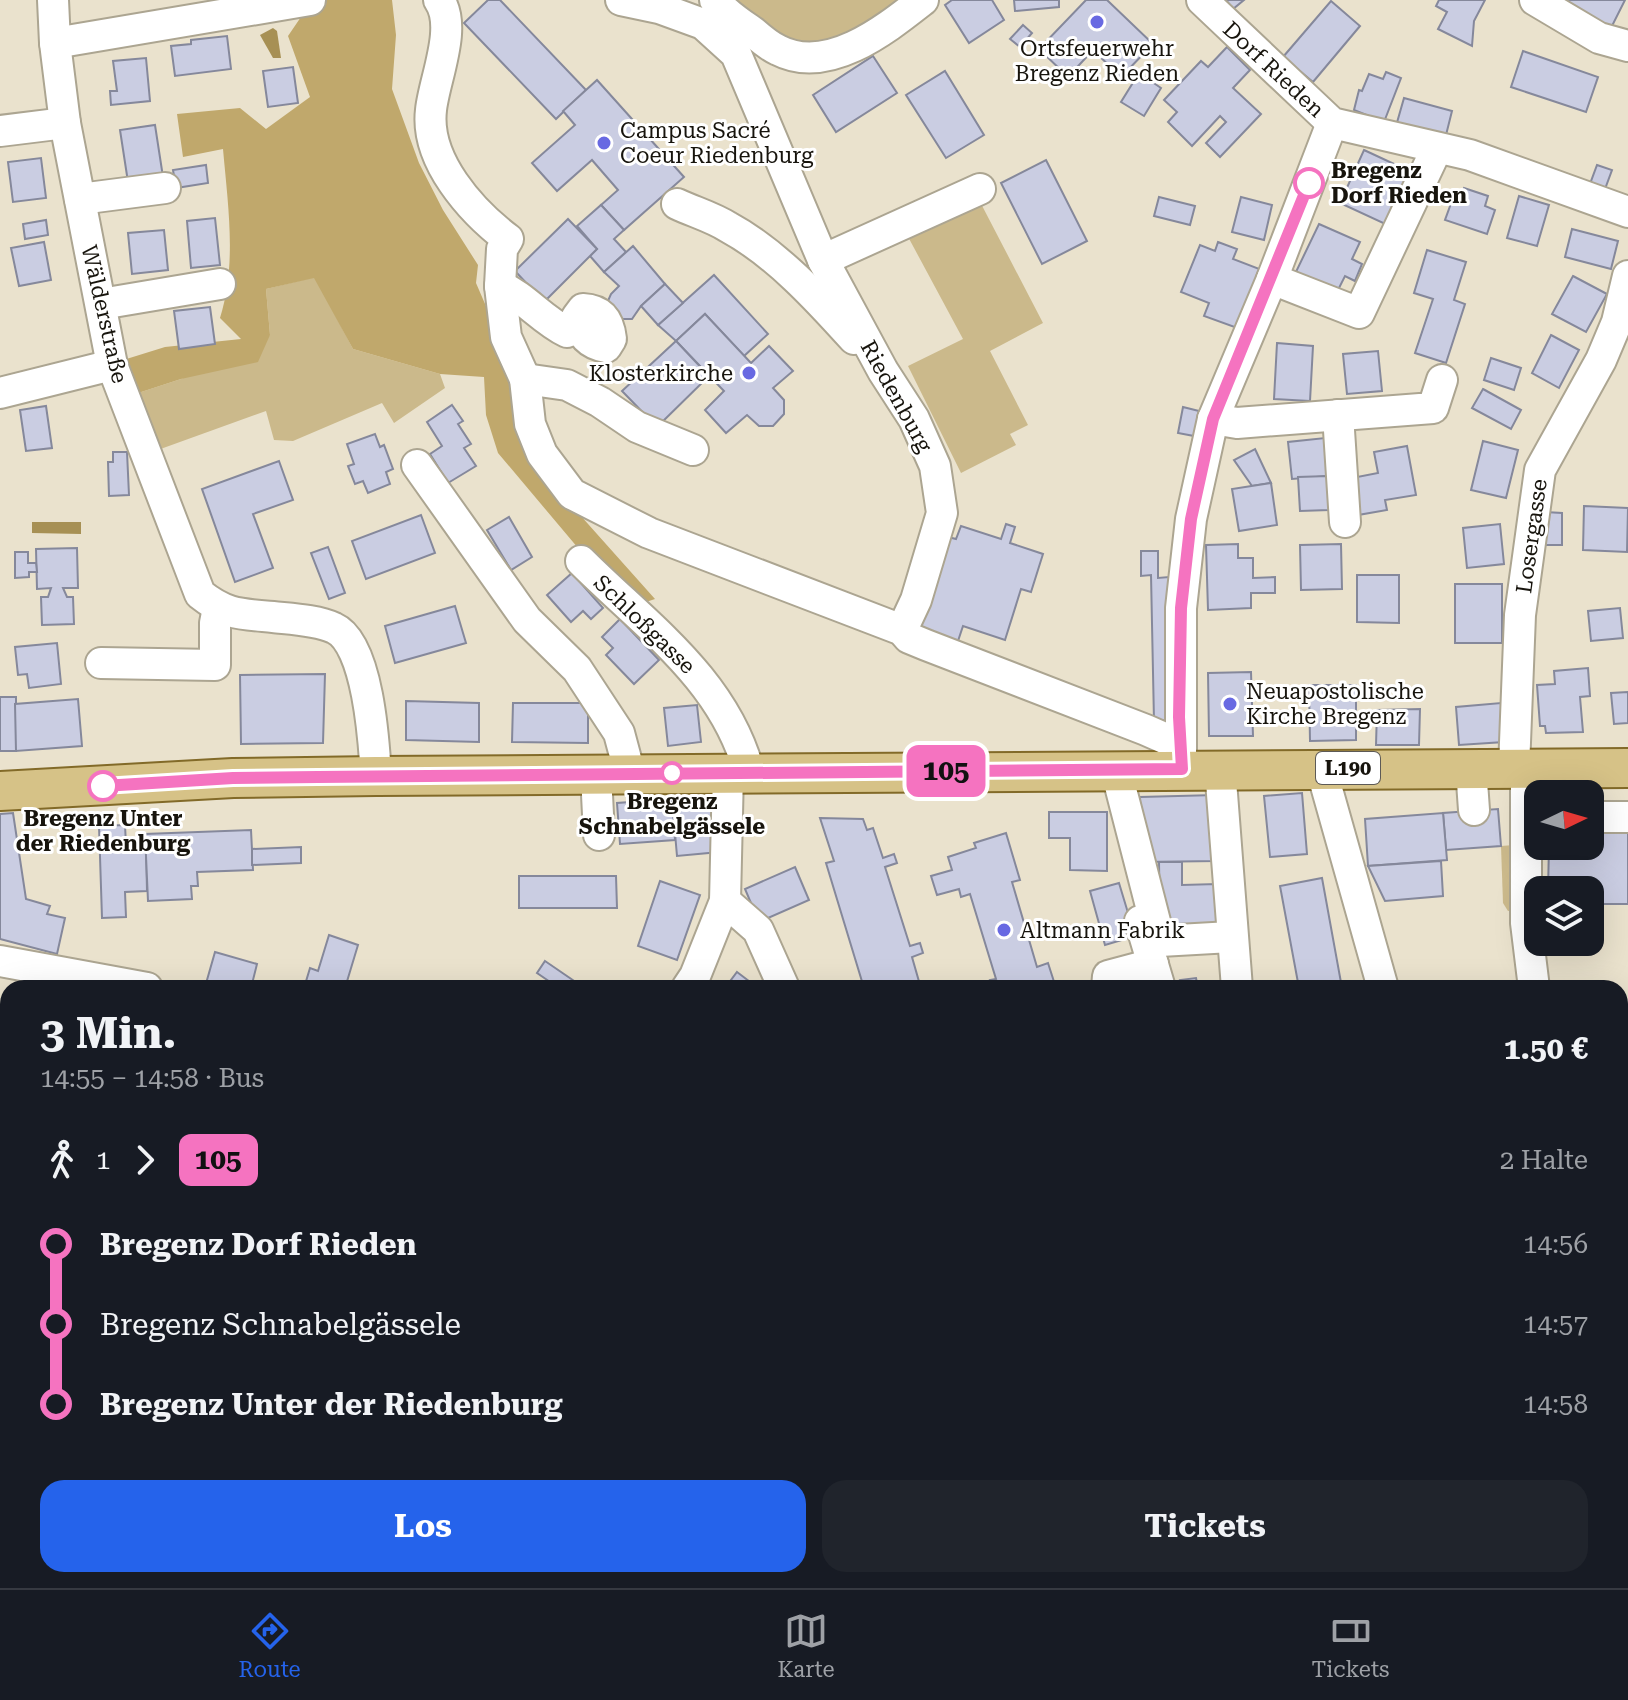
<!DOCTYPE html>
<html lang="de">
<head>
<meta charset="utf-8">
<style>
  body { margin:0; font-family:"Roboto Serif",serif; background:#20242c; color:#f1f3f6; height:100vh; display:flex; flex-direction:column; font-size:30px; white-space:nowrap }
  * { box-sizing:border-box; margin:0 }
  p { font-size:26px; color:#9ea1a6 }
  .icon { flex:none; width:44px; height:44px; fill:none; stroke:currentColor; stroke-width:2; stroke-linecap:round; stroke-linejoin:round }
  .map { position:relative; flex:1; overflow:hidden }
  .drawer { position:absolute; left:0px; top:980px; width:1628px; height:608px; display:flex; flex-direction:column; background:#171b24; border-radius:24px 24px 0 0; box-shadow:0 8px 32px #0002 }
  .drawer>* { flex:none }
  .badge { padding:0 16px; border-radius:12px; font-size:28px; line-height:52px }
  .needle { width:52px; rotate:85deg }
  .controls { position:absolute; left:1524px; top:780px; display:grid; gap:16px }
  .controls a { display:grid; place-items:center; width:80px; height:80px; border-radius:16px; background:#171b24; box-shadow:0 8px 32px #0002; font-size:40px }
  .map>.badge { position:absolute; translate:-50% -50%; box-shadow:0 0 0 4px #fff }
  .legs { display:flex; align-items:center; gap:12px; height:88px; padding:0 40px; font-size:26px }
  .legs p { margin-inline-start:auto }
  .overview { display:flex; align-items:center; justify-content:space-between; height:136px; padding:0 40px }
  h1 { font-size:44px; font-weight:700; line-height:60px }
  .button { display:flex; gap:16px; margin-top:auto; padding:16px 40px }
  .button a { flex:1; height:92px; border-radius:24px; background:#2563eb; color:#fff; font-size:32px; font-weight:700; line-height:92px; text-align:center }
  .button a+a { background:#20242c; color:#f1f3f6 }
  ul { padding:0 40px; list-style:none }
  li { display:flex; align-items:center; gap:28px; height:80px; font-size:30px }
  li i { display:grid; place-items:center; width:12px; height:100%; margin:0 10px; background:currentColor }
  li i::after { content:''; width:20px; height:20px; margin:-10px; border:6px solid; border-radius:50%; background:#171b24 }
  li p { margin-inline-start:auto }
  li:first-child i { background:linear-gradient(#0000 50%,currentColor 0) }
  li:last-child i { background:linear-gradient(currentColor 50%,#0000 0) }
  .tabs { display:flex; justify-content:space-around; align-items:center; height:112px; border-top:2px solid #363941; background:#171b24; font-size:22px; color:#9ea1a6 }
  .tabs a { display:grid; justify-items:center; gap:4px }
  .tabs .on { color:#2563eb }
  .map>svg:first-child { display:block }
  .built { fill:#dfd4b9 }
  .green { fill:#cbb98b }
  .forest { fill:#c0a86c }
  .water { fill:#a79054 }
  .building { fill:#cacde2; stroke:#85889b; stroke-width:2 }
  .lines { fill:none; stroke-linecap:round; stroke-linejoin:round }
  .minor-casing { stroke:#aca591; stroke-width:34 }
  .major-casing { stroke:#826a28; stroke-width:42 }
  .minor { stroke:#fff; stroke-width:30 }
  .major { stroke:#d6c287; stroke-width:38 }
  .line-1-casing { stroke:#fff; stroke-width:18 }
  .line-1 { stroke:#f573c0; stroke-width:12 }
  .poi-dot { fill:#6869e2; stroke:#fff; stroke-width:3 }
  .stop-1-dot { fill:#fff; stroke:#f573c0; stroke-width:4 }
  .labels { text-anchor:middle; stroke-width:6; stroke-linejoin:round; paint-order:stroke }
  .shield { fill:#fff; stroke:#5d5a56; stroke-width:2 }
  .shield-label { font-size:20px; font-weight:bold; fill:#17140d }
  .poi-label { font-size:22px; fill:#17140d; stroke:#fff; text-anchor:start }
  .street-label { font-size:22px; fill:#17140d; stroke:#fff }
  .stop-label { font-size:22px; font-weight:bold; fill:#17140d; stroke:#fff }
</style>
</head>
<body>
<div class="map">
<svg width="1628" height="1588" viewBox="0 0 1628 1588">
  <rect width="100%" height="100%" fill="#eae2cd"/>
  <polygon class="built" points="0,1233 8,1240 8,1580 576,1580 577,1588 0,1588"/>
  <g class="green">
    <polygon points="721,0 901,0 839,47 797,51"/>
    <polygon points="977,196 1043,323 990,351 1028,425 1010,434 1016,445 961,473 908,366 963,339 906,233"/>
    <polygon points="315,277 353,349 440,374 445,388 394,423 382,403 293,441 274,440 266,411 155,451 129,396 181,379 270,335 266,289"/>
    <polygon points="1514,845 1514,910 1508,911 1503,903 1501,846"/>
    <polygon points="8,1033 8,1114 0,1110 0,1042"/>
    <polygon points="0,1399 8,1401 8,1470 0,1513"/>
    <polygon points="481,1580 520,1580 520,1588 482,1588"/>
    <polygon points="700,1580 903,1580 929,1588 784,1588 784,1582"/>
  </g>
  <g class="forest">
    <path d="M 327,0 L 392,0 L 396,35 L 392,89 L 419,163 L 443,210 L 478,265 L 476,283 L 572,506 L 655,599 L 640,604 L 589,561 L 498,453 L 486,415 L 484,377 L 440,374 L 353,349 L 314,278 L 266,289 L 270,335 L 258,362 L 181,379 L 129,396 L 120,361 L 165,347 L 241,339 L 220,318 C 237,264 228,206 223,149 L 183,157 L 177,114 L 240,108 L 266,129 L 310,97 L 288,36 L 303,14 Z"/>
    <polygon points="0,1110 8,1114 8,1178 0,1172"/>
    <polygon points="0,1203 8,1210 8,1240 0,1233"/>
  </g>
  <g class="water">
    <polygon points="273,28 277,31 281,58 273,58 260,35"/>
    <polygon points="32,522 81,522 81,534 32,533"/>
    <polygon points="0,1172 8,1178 8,1210 0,1203"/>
  </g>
  <g class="building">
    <polygon points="488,0 500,0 586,90 556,119 464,23"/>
    <polygon points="952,0 992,0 1004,20 969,43 945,5"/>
    <polygon points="1014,0 1059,0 1059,7 1015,11"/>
    <polygon points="1086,0 1107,0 1153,44 1121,77 1093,50 1068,77 1039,49"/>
    <polygon points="1226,0 1244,0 1233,9"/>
    <polygon points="1439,0 1485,0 1474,21 1472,46 1438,29 1447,12 1436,6"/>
    <polygon points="1554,0 1625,0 1610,30"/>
    <polygon points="1331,1 1360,26 1313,82 1283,57"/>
    <polygon points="1023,25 1032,33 1020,47 1010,39"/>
    <polygon points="227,36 231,69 175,76 171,46 191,44 191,40"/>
    <polygon points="1227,47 1250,70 1233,88 1261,114 1220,157 1206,143 1226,122 1220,116 1192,146 1168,122 1177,112 1164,100 1201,61 1208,67"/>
    <polygon points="1523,51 1598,77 1586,112 1511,87"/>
    <polygon points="873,56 897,93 836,132 813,95"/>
    <polygon points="146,58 150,101 111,105 110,91 117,91 113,61"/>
    <polygon points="293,67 298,103 268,107 263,71"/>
    <polygon points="945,71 984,135 946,158 906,95"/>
    <polygon points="1386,72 1401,78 1384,122 1354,110 1359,90 1362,91 1369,74 1383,79"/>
    <polygon points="1139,73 1161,88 1144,116 1121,102"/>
    <polygon points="597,80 684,177 624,230 601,205 618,190 592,160 557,191 532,163 575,125 563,111"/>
    <polygon points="1404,98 1452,111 1445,139 1396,126"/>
    <polygon points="155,125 163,177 128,182 120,130"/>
    <polygon points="1364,150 1420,176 1396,229 1340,203"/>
    <polygon points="41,158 46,198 13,202 8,162"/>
    <polygon points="1046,160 1087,241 1042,264 1001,183"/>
    <polygon points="206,165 208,183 176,188 173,170"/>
    <polygon points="1597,165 1612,170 1605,189 1590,184"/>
    <polygon points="1464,188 1488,196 1485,206 1495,210 1487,234 1445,220 1453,198 1460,200"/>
    <polygon points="1519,196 1549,205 1537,246 1507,238"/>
    <polygon points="1159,197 1195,206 1190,225 1154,216"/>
    <polygon points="1241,197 1272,205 1264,240 1232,232"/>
    <polygon points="601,205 624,230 614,239 626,252 604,272 590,256 597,249 577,226"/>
    <polygon points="215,218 220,265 191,268 187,221"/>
    <polygon points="568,219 597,249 544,302 515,271"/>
    <polygon points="46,220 48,235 25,239 23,224"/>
    <polygon points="1319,224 1360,242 1352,259 1362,264 1355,281 1345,276 1335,296 1294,276"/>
    <polygon points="1572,229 1618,241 1611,269 1565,257"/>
    <polygon points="164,230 168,270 132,274 128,233"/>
    <polygon points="44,242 51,280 19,286 11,248"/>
    <polygon points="1218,242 1237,249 1233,259 1262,270 1240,329 1204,316 1209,303 1181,292 1200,245 1215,251"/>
    <polygon points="633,246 665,284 641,306 632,319 621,319 607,303 611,294 619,286 604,272"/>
    <polygon points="1427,250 1466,262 1454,300 1465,304 1446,363 1415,353 1433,299 1414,293"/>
    <polygon points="714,275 768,334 744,356 705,314 676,341 658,325"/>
    <polygon points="1573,276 1607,294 1586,332 1552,314"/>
    <polygon points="665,284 683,303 658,325 641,306"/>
    <polygon points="210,307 215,344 179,349 174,311"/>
    <polygon points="705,314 751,363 769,346 793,371 773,388 784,400 784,414 773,426 759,426 747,415 726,433 705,410 724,391 676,341"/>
    <polygon points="1551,335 1579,350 1559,388 1532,373"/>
    <polygon points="676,341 709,376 657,427 622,391"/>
    <polygon points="1277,343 1313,346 1310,401 1274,399"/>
    <polygon points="1378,351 1382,391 1347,394 1343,354"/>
    <polygon points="1491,358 1521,368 1514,390 1484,380"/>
    <polygon points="1483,389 1521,410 1511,429 1472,408"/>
    <polygon points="452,405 463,421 458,424 471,444 464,448 476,466 448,483 430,454 442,446 427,422"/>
    <polygon points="46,406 52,448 26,451 20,410"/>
    <polygon points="1183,407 1199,411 1194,436 1178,433"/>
    <polygon points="375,434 380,447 384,445 393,469 386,472 390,484 368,493 363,481 355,484 348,466 354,464 347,444"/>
    <polygon points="1325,438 1328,476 1292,479 1288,442"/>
    <polygon points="1483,441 1518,450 1506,498 1471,490"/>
    <polygon points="1407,446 1416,495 1385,500 1387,510 1358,515 1352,478 1378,473 1374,452"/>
    <polygon points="1255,449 1271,483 1252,486 1234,460"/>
    <polygon points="113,452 127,452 129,495 109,496 108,462 113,462"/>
    <polygon points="279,461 293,500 253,514 273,568 235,582 202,489"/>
    <polygon points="1328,476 1329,510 1300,511 1298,477"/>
    <polygon points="1271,483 1277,525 1239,531 1232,489"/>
    <polygon points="1584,506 1628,508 1627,552 1583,550"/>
    <polygon points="1545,512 1562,513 1562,545 1545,545"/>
    <polygon points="421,515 435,553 366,579 352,541"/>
    <polygon points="509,517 532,557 511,570 487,530"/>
    <polygon points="1006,524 1015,527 1010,543 1043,554 1031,592 1021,589 1005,640 963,626 957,644 918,632 948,537 956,539 961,526 1001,539"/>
    <polygon points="1500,524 1504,564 1467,568 1463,528"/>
    <polygon points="1238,544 1238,558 1253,558 1253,578 1275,577 1275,593 1251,593 1251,608 1208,610 1206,545"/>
    <polygon points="1341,544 1342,589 1301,590 1300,545"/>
    <polygon points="328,547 345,593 329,599 311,553"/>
    <polygon points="77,548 78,588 63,588 67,597 73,597 74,624 42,625 41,597 48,597 51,588 37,589 36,549"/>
    <polygon points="1141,551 1158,551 1158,578 1169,577 1172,720 1154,721 1151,575 1141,576"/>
    <polygon points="15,552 28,552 28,563 36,563 37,572 29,572 29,577 15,578"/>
    <polygon points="572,573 603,608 591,619 583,611 571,622 547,595"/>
    <polygon points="1357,575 1399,575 1399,623 1357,622"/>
    <rect x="1455" y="584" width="47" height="59"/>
    <polygon points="455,606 466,643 395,663 385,626"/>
    <polygon points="1620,608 1623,638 1591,641 1588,611"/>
    <polygon points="620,619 659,660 634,684 606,655 613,648 602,637"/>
    <polygon points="57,643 61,684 29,688 27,674 18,675 15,647"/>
    <polygon points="1588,668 1590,696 1580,697 1583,732 1546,733 1545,726 1540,726 1537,685 1555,684 1554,671"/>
    <polygon points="1251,672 1253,736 1209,736 1208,673"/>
    <polygon points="325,674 323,743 241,744 240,675"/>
    <polygon points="1309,685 1356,685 1356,740 1310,741"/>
    <polygon points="1628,692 1628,723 1614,724 1611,693"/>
    <rect x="0" y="697" width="16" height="54"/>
    <polygon points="78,699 82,746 16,751 15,704"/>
    <polygon points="406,701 479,703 479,742 406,740"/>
    <polygon points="513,703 588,703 588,743 512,742"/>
    <polygon points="1501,703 1504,742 1459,745 1456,707"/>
    <polygon points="697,705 701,742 668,746 664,708"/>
    <polygon points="1420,709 1419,745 1376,745 1377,710"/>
    <polygon points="1302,793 1307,854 1270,857 1264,796"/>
    <polygon points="1216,795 1217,861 1141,862 1140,797"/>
    <polygon points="714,797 719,852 677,856 672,799"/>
    <polygon points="672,799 675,840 620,844 617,803"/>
    <polygon points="1498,809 1501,846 1446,850 1443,813"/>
    <polygon points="1049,812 1107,812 1107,871 1070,870 1070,838 1049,838"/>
    <polygon points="13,813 26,899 50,906 47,914 65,918 57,954 0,939 0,814"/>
    <polygon points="1443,813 1447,860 1368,866 1365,819"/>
    <polygon points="820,818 863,819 867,830 873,828 883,858 894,854 897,863 885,867 910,946 920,943 923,953 912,957 920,985 914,988 864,988 826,863 834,861"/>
    <polygon points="1590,824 1628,824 1628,904 1590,904 1590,890 1548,890 1549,846 1590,846"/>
    <polygon points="125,825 126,845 146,844 147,891 125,892 126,917 102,918 99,826"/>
    <polygon points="251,830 253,870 197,872 198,886 191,886 192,899 148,901 145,834"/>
    <polygon points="1006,833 1020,880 1012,882 1037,967 1048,963 1056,988 993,988 990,980 996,979 970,894 961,897 959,889 937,895 931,876 952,870 948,857 976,848 974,843"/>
    <polygon points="301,847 301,863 252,865 252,849"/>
    <polygon points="1441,861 1443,896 1385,901 1368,866"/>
    <polygon points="1159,862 1182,862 1182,885 1217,884 1218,928 1160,929"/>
    <polygon points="795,867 809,900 759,922 745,889"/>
    <polygon points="519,876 616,876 617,908 519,908"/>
    <polygon points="1322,878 1342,988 1299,988 1280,886"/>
    <polygon points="660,881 700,895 677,960 638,946"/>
    <polygon points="1119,883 1135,936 1105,945 1090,891"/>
    <polygon points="329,935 358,945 345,988 304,988 310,968 318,971"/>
    <polygon points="215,952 257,964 251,988 205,987"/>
    <polygon points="545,961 580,985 578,988 559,988 537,973"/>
    <polygon points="737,972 758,988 725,988"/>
    <polygon points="1149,975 1153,988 1117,988"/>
    <polygon points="1196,978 1198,988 1182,988 1180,980"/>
    <polygon points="1620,996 1625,997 1628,1008 1628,1066 1620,1068"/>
    <rect x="0" y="1283" width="8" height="95"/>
    <polygon points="1620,1414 1628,1416 1628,1466 1620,1464"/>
    <polygon points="139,1580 365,1580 365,1588 140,1588"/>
    <polygon points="620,1580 683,1580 684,1582 655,1588 621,1588"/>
    <polygon points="1016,1580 1058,1580 1068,1588 1010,1588"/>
    <polygon points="1353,1580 1376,1580 1387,1588 1347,1588"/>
  </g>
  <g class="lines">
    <defs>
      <g id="minor">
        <path d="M 53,0 L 55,43 L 65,123 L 112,365 L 200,594 C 226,615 241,614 273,617 C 292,619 317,620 334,628 C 368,643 374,742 376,776"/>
        <path d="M 439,0 C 458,27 434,80 431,110 C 425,160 471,211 508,239 L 502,249 L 500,286 L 506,337 L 525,379 L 530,424 L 542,454 L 572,494 L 649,533 L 902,630 L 909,638 L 926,645 L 1146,730 L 1180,745"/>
        <polyline points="621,0 659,8 703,24 736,54 823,260 883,371 914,419 935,466 942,513 916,600 902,630"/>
        <path d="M 715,0 C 724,13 740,23 753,32 C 761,39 769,46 778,50 C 828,76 886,29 923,0"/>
        <polyline points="1202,0 1332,123 1470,155 1628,212"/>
        <polyline points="1535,0 1599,38 1628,46"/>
        <polyline points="55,43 310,0"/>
        <polyline points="0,131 65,123"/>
        <polyline points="80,199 165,188"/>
        <path d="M 677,204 C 694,212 712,217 728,227 C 776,253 818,299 854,339"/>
        <polyline points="823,260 980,189"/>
        <polyline points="1272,279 1359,313 1437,148"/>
        <path d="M 500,286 C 525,297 542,320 567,332 L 579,327"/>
        <polyline points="101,304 220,284"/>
        <path d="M 583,309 C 602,310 609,321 611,339 L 606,347 C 588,344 580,334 577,317 Z"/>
        <polyline points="525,379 567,385 600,402 637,427 693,450"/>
        <polyline points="0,393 112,365"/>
        <polyline points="1338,415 1345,522"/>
        <polyline points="1213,419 1237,423 1433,408 1442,380"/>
        <polyline points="417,465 527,620 577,669 619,733 630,774"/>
        <path d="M 581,561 C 646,626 724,679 749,772"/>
        <polyline points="101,663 215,665 215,623 218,608"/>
        <polyline points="1181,762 1181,608 1191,519 1213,419 1272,279 1332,123"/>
        <polyline points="1220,768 1237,988"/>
        <polyline points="1321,768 1383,988"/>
        <polyline points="1471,768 1474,810"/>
        <polyline points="1514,768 1520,615 1540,470 1601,360 1617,322 1628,276"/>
        <polyline points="1526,768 1526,923 1534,988"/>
        <polyline points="1116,770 1160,941 1231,937"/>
        <polyline points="596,774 599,835"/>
        <polyline points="1590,817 1628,817"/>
        <polyline points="725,901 758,930 784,988"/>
        <polyline points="1140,921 1160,988"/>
        <polyline points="0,961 147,988"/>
        <polyline points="687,988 695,976 725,901 728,772"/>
        <polyline points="1107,988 1108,976 1153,964"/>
        <polyline points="1620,1211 1628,1213"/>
        <polyline points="1620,1263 1620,1280"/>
        <polyline points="0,1390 8,1390"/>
        <polyline points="8,1523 6,1535 8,1567"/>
        <polyline points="1620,1554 1628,1535"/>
        <polyline points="132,1580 133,1588"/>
        <polyline points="470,1580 470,1588"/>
        <polyline points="601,1580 602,1588"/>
        <polyline points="1098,1580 1107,1588"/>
        <polyline points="1533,1580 1554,1588"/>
        <polyline points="1419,1588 1421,1588"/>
        <polyline points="1483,1588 1485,1580"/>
        <polyline points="1606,1588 1609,1580"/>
      </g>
      <polyline id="major" points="0,791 233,778 376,776 1628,768"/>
    </defs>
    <use href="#minor" class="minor-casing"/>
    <use href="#major" class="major-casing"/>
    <use href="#minor" class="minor"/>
    <use href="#major" class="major"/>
  </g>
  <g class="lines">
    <defs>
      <polyline id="line-1" points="103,786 233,778 318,777 1182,769 1179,717 1181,608 1191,519 1213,419 1309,183"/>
    </defs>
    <use href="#line-1" class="line-1-casing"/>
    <use href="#line-1" class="line-1"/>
  </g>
  <g class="poi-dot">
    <circle cx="1097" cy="22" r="8"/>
    <circle cx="604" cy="143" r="8"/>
    <circle cx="749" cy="373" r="8"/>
    <circle cx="1230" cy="704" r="8"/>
    <circle cx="1004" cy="930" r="8"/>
  </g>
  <g class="stop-1-dot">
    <circle cx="1309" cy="183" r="14"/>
    <circle cx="672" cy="773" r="10"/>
    <circle cx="103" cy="786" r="14"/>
  </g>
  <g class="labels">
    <rect class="shield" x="1316" y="752" width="64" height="32" rx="6"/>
    <g class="shield-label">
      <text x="1348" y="775">L190</text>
    </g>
    <g class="poi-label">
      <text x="1097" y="56" text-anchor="middle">Ortsfeuerwehr<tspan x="1097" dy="25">Bregenz Rieden</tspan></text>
      <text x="620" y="138">Campus Sacré<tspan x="620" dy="25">Coeur Riedenburg</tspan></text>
      <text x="733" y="381" text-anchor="end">Klosterkirche</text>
      <text x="1246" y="699">Neuapostolische<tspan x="1246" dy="25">Kirche Bregenz</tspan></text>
      <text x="1020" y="938">Altmann Fabrik</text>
    </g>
    <g class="street-label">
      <text transform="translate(1274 69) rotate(43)" y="8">Dorf Rieden</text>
      <text transform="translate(105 314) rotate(77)" y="8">Wälderstraße</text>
      <text transform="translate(897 396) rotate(61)" y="8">Riedenburg</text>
      <text transform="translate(1531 536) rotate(-82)" y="8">Losergasse</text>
      <text transform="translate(645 624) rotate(44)" y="8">Schloßgasse</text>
    </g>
    <g class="stop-label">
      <text x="1331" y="178" text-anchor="start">Bregenz<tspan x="1331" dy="25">Dorf Rieden</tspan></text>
      <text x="672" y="809">Bregenz<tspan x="672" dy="25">Schnabelgässele</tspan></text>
      <text x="103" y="826">Bregenz Unter<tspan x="103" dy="25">der Riedenburg</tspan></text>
    </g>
  </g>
</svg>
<div class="controls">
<a><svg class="needle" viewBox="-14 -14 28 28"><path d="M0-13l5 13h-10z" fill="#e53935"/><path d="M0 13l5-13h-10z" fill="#9ea1a6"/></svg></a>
<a><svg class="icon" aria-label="layers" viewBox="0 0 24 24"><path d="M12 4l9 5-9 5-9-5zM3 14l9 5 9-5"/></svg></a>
</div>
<b class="badge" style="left:946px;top:771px;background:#f573c0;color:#111">105</b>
<section class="drawer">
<div class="overview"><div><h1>3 Min.</h1><p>14:55 – 14:58 · Bus</p></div><b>1.50 €</b></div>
<div class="legs"><svg class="icon" aria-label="walk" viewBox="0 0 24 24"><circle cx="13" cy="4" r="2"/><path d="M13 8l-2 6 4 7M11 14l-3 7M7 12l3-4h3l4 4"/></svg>1<svg class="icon" aria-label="forward" viewBox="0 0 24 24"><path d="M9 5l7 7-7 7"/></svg><b class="badge" style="background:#f573c0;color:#111">105</b><p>2 Halte</p></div>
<ul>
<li><i style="color:#f573c0"></i><b>Bregenz Dorf Rieden</b><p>14:56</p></li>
<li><i style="color:#f573c0"></i><span>Bregenz Schnabelgässele</span><p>14:57</p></li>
<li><i style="color:#f573c0"></i><b>Bregenz Unter der Riedenburg</b><p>14:58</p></li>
</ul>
<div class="button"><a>Los</a><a>Tickets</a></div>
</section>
</div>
<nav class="tabs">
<a class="on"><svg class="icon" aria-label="directions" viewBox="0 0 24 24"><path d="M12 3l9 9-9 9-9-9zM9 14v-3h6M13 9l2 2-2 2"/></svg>Route</a>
<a><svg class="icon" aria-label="map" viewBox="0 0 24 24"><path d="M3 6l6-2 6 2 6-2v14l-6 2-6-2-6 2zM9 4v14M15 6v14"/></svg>Karte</a>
<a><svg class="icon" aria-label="tickets" viewBox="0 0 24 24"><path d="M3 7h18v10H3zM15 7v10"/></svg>Tickets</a>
</nav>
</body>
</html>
